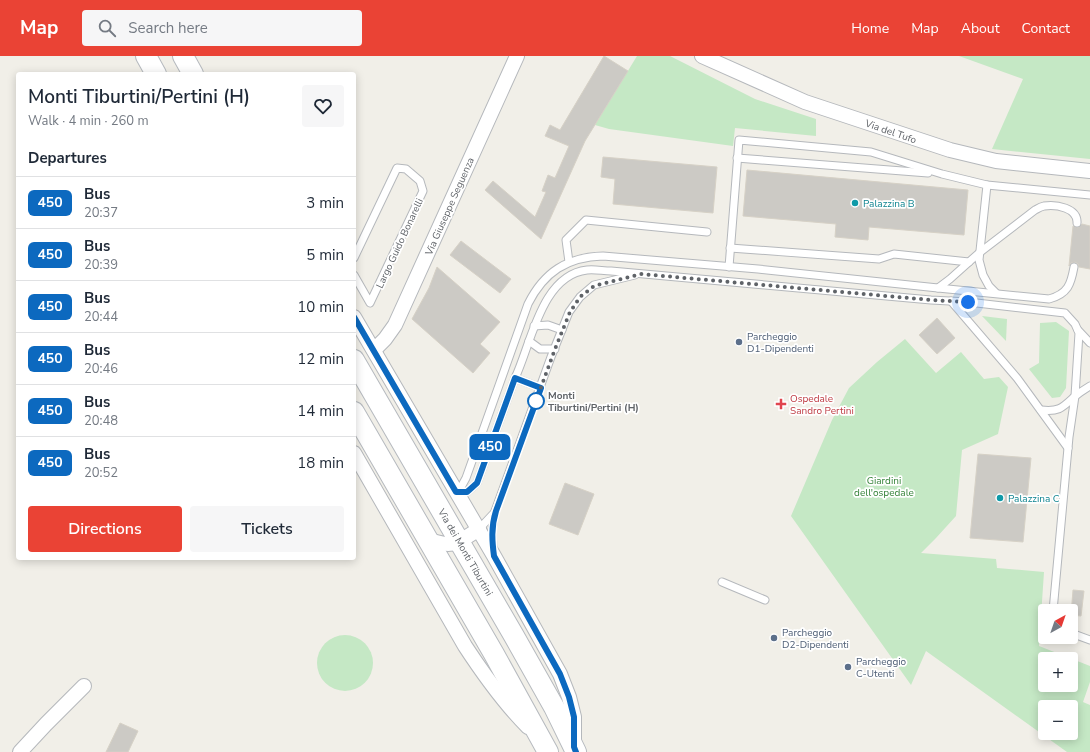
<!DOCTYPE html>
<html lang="en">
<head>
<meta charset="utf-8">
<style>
  body { margin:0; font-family:"Nunito Sans",sans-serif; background:#f6f6f7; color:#1f2937; height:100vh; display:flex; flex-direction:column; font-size:15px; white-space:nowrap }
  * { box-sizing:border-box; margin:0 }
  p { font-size:13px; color:#747a83 }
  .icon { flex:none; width:22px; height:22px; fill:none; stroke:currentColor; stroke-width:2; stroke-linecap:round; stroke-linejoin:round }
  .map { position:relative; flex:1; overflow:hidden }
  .details { position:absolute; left:16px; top:16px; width:340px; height:488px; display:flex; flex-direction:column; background:#fff; border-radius:4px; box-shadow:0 2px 10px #0003 }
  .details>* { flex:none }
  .badge { padding:0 8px; border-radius:6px; font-size:14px; line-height:26px }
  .needle { width:26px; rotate:40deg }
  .buttons { position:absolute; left:1038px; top:548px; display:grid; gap:8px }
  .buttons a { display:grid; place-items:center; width:40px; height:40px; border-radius:4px; background:#fff; box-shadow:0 2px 10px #0003; font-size:20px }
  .you { position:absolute; width:20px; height:20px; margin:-10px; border:3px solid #fff; border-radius:50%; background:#1a73e8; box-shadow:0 0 0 6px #1a73e833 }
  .map>.badge { position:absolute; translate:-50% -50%; box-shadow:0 0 0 2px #fff }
  h2 { padding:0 12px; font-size:15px; line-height:36px }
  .round { display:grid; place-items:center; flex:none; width:42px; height:42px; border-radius:4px; background:#f6f6f7 }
  .head { display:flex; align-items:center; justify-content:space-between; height:68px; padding:0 12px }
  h1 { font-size:19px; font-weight:600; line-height:30px }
  .primary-button { display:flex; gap:8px; margin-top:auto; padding:8px 12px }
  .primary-button a { flex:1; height:46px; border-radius:4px; background:#ea4335; color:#fff; font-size:16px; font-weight:600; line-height:46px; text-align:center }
  .primary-button a+a { background:#f6f6f7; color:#1f2937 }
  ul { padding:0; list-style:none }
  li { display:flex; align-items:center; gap:12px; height:52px; padding:0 12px; border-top:1px solid #e0e1e3 }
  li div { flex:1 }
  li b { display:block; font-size:15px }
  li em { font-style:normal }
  li .badge { min-width:44px; font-weight:700; text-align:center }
  header { display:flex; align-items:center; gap:24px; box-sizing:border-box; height:56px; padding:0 20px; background:#ea4335; color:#fff }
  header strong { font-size:19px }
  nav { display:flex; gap:22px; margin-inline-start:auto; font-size:14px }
  .search { width:280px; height:36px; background:#f6f6f7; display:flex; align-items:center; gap:10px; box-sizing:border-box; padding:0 14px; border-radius:4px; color:#747a83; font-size:15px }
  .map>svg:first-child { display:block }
  .green { fill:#c5e8c5; fill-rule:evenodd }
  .building { fill:#cccac5; stroke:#d6d1c6 }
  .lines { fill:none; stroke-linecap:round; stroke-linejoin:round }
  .service-casing { stroke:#b5b8bc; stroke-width:9 }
  .minor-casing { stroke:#b5b8bc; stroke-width:16 }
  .secondary-casing { stroke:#b6babf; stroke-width:22 }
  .service { stroke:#fff; stroke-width:7 }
  .minor { stroke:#fff; stroke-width:14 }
  .secondary { stroke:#fff; stroke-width:20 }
  .line-casing { stroke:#fff; stroke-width:9 }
  .line { stroke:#0c69bf; stroke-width:6 }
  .walk { stroke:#5f6368; stroke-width:4; stroke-dasharray:0 7.2 }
  .culture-dot { fill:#0f9aa8; stroke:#fff; stroke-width:1.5 }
  .service-dot { fill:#5c6f8a; stroke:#fff; stroke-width:1.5 }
  .stop-dot { fill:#fff; stroke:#0c69bf; stroke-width:2 }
  .health-dot { fill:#e0444e; stroke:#fff; stroke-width:1.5 }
  .labels { text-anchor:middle; stroke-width:3.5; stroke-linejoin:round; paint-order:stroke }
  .street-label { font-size:10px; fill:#5f6368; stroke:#fff }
  .culture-label { font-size:10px; fill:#0d838f; stroke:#fff; text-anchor:start }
  .service-label { font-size:10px; fill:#4e5e75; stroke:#fff; text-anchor:start }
  .stop-label { font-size:10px; font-weight:bold; fill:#5f6368; stroke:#fff; text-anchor:start }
  .health-label { font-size:10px; fill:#be3a42; stroke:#fff; text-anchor:start }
  .park-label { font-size:10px; fill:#348238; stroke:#fff }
</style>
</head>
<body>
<header>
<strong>Map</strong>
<div class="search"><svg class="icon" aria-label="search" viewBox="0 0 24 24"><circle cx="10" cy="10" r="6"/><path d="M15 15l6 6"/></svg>Search here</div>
<nav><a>Home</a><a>Map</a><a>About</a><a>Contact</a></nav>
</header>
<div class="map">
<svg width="1090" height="696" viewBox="0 0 1090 696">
  <rect width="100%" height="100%" fill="#f1efe8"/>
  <g class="green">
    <polygon points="637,0 670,0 755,43 816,63 816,80 735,72 733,90 609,73 595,69"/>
    <polygon points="959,0 1090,0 1090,103 992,93 1023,23"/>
    <polygon points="982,260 1007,263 1006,285"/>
    <polygon points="1056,266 1069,275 1066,332 1060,341 1052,342 1029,313 1039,307 1040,267"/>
    <path d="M 905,283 L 936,317 L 961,296 L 984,323 L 999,321 L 1008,331 L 998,378 L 962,394 L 956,460 L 936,482 L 921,497 L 996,503 L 997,512 L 1044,516 L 1039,590 L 1090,610 L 1090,626 L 1083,646 L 1090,649 L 1090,696 L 1067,696 L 926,595 L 911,629 L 791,460 L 832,364 L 849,332 L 877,306 ZM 1045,603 L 1071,603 L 1071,629 L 1045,629 ZM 1045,651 L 1071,651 L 1071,677 L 1045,677 Z"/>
    <circle cx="345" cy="607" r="28"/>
  </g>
  <g class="building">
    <polygon points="604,0 628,15 585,85 541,183 485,134 493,125 535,161 546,136 542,135 548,119 555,122 569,90 545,80 550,69 560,74"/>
    <polygon points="603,101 717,111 713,157 613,148 615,123 601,121"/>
    <polygon points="747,114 968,134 964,179 869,171 868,184 835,181 836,168 743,160"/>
    <polygon points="1082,168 1090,170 1090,213 1079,211 1078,208 1075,206 1071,207 1069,210 1073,170 1078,172"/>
    <polygon points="461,185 511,223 500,237 450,199"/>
    <polygon points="437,211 500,266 480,288 490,297 473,317 412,263 429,232"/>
    <polygon points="937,262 955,282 937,298 919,279"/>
    <polygon points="978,398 1031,402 1023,486 970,482"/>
    <polygon points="565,427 594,438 578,479 549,468"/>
    <polygon points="1073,534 1084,535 1081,560 1071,559"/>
    <polygon points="120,667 138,675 128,696 106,696"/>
  </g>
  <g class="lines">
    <defs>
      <g id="service">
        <polyline points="737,102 928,117"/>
        <polyline points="987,129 979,204 983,219 989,230 996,237"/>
        <polyline points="730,192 879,203 894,198 969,206"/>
        <polyline points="354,202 397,112 406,113 420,125 423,135 370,247 354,219"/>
        <polyline points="569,206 566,184 586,164 707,176"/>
        <polyline points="729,211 739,84 871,96 942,118 987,129 1090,139"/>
        <path d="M 1074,211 C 1071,228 1068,238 1049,243 L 938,232 L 950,223 L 979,197 L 1035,154 C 1037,153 1040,151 1044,150 C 1056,148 1078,152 1077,167"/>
        <polyline points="951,245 1017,322 1068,392"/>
        <polyline points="534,270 548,269 562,274"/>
        <polyline points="1078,274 1090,287"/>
        <polyline points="529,285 540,293 555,293"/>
        <polyline points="515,322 541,332"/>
        <path d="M 1041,354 C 1059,356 1062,352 1074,341 C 1079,337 1085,333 1090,330"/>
        <path d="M 456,436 L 467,436 L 477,427 L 515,322 C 531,289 541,219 587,214 C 595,213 603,215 611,215 L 931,244 L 968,246 L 1065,257 L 1075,268 L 1079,277 L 1075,340 L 1069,381 L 1053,555"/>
        <path d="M 456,436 L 460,433 L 466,422 L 528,248 C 544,216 567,201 603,200 L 758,213 L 938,232"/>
        <polyline points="479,473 495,456"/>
        <polyline points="493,493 492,474 495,455 551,301 569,256 580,241 594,229 635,219"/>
        <polyline points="722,526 765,544"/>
        <polyline points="1071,577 1090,584"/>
      </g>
      <g id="minor">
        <polyline points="702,0 805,46 950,94 996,105 1090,115"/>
        <polyline points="354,261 494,500 560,618 569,641 574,661 574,687"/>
        <polyline points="374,294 385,283 395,269 517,0"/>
        <path d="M 354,397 L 465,590 C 484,619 504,647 528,671"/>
        <path d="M 427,483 C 453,493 457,487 479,473"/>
        <polyline points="20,696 46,668 84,630"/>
      </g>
      <g id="secondary">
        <polyline points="146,0 156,18"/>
        <polyline points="183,0 193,18"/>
        <polyline points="354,304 514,580 554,651 576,696"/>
        <polyline points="354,356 494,598 548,696"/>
      </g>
    </defs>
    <use href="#service" class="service-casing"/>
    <use href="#minor" class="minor-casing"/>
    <use href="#secondary" class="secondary-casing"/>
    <use href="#service" class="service"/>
    <use href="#minor" class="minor"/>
    <use href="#secondary" class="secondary"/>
  </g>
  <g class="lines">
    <defs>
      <path id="line" d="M 354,261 L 456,436 L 467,436 L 477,427 L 515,322 L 541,332 L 496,455 C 491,471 492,485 494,500 L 560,618 L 569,641 L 574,661 L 574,691 L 576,696"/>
    </defs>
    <use href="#line" class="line-casing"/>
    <use href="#line" class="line"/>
    <polyline class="walk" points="536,345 555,293 570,256 580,241 594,230 641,218 931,244 968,246"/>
  </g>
  <g class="culture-dot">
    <circle cx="855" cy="147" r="4"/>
    <circle cx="1000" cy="442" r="4"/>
  </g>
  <g class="service-dot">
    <circle cx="739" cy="286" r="4"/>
    <circle cx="774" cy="582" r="4"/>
    <circle cx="848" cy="611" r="4"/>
  </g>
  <circle class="stop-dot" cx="536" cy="345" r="8"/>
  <path class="health-dot" d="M779 342h4v4h4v4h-4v4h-4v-4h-4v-4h4z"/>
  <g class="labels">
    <g class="street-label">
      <text transform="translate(891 75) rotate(19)" y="4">Via del Tufo</text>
      <text transform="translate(449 150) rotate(-66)" y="4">Via Giuseppe Seguenza</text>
      <text transform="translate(399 187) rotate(-65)" y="4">Largo Guido Bonarelli</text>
      <text transform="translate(466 496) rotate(60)" y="4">Via dei Monti Tiburtini</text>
    </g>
    <g class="culture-label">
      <text x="863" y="151">Palazzina B</text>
      <text x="1008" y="446">Palazzina C</text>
    </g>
    <g class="service-label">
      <text x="747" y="284">Parcheggio<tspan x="747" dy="12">D1-Dipendenti</tspan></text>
      <text x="782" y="580">Parcheggio<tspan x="782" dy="12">D2-Dipendenti</tspan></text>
      <text x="856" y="609">Parcheggio<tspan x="856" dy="12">C-Utenti</tspan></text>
    </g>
    <g class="stop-label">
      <text x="548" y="343">Monti<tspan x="548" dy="12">Tiburtini/Pertini (H)</tspan></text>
    </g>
    <g class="health-label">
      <text x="790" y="346">Ospedale<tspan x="790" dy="12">Sandro Pertini</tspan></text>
    </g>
    <g class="park-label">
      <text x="884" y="428">Giardini<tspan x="884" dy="12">dell'ospedale</tspan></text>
    </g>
  </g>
</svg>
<div class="buttons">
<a><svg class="needle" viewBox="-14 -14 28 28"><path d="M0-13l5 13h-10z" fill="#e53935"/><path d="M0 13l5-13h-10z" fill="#747a83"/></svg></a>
<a>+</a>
<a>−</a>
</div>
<div class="you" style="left:968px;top:246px"></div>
<b class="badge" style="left:490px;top:391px;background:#0c69bf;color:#fff">450</b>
<section class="details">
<div class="head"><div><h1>Monti Tiburtini/Pertini (H)</h1><p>Walk · 4 min · 260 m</p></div><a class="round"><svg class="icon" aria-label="heart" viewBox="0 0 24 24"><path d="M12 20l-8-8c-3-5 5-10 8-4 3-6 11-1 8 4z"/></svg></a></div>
<h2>Departures</h2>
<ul>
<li><span class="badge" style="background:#0c69bf;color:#fff">450</span><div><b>Bus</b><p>20:37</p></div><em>3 min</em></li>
<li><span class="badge" style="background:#0c69bf;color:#fff">450</span><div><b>Bus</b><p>20:39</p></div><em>5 min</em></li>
<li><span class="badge" style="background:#0c69bf;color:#fff">450</span><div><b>Bus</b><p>20:44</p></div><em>10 min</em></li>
<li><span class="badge" style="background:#0c69bf;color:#fff">450</span><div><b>Bus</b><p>20:46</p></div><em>12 min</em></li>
<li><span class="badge" style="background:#0c69bf;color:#fff">450</span><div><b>Bus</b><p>20:48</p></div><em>14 min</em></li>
<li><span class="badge" style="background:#0c69bf;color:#fff">450</span><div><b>Bus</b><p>20:52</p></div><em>18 min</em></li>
</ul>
<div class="primary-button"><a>Directions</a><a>Tickets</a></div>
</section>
</div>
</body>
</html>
